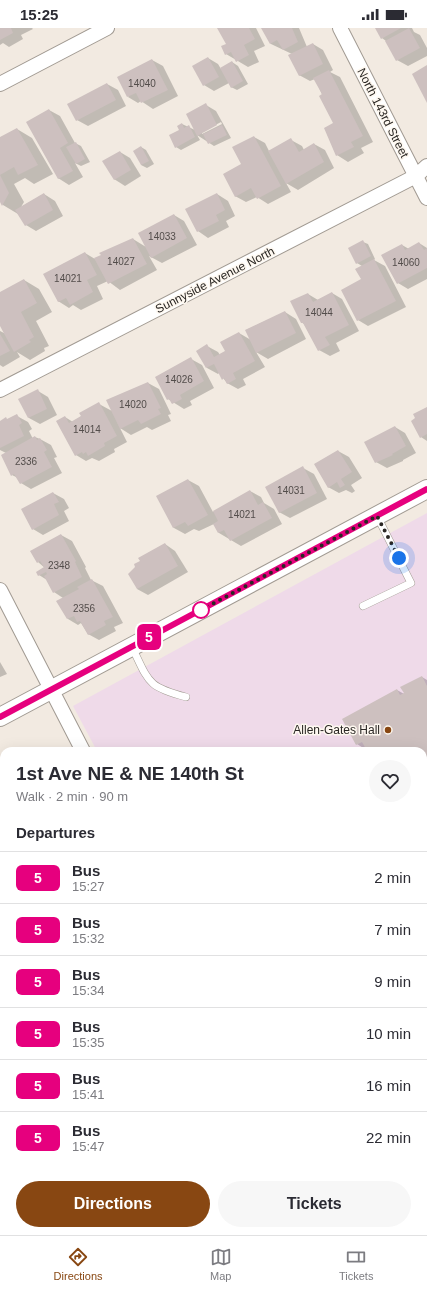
<!DOCTYPE html>
<html lang="en">
<head>
<meta charset="utf-8">
<style>
  body { margin:0; font-family:Arial,sans-serif; background:#f7f7f7; color:#2b2b33; height:100vh; display:flex; flex-direction:column; font-size:15px; white-space:nowrap }
  * { box-sizing:border-box; margin:0 }
  p { font-size:13px; color:#7c7c81 }
  .icon { flex:none; width:22px; height:22px; fill:none; stroke:currentColor; stroke-width:2; stroke-linecap:round; stroke-linejoin:round }
  .map { position:relative; flex:1; overflow:hidden }
  .sheet { position:absolute; left:0px; top:719px; width:427px; height:488px; display:flex; flex-direction:column; background:#fff; border-radius:12px 12px 0 0; box-shadow:0 4px 16px #0002 }
  .sheet>* { flex:none }
  .badge { padding:0 8px; border-radius:6px; font-size:14px; line-height:26px }
  .you { position:absolute; width:20px; height:20px; margin:-10px; border:3px solid #fff; border-radius:50%; background:#1a73e8; box-shadow:0 0 0 6px #1a73e833 }
  .map>.badge { position:absolute; translate:-50% -50%; box-shadow:0 0 0 2px #fff }
  h2 { padding:0 16px; font-size:15px; line-height:36px }
  .round { display:grid; place-items:center; flex:none; width:42px; height:42px; border-radius:21px; background:#f7f7f7 }
  .headline { display:flex; align-items:center; justify-content:space-between; height:68px; padding:0 16px }
  h1 { font-size:19px; font-weight:700; line-height:30px }
  .primary-button { display:flex; gap:8px; margin-top:auto; padding:8px 16px }
  .primary-button a { flex:1; height:46px; border-radius:24px; background:#884712; color:#fff; font-size:16px; font-weight:700; line-height:46px; text-align:center }
  .primary-button a+a { background:#f7f7f7; color:#2b2b33 }
  ul { padding:0; list-style:none }
  li { display:flex; align-items:center; gap:12px; height:52px; padding:0 16px; border-top:1px solid #e1e1e2 }
  li div { flex:1 }
  li b { display:block; font-size:15px }
  li em { font-style:normal }
  li .badge { min-width:44px; font-weight:700; text-align:center }
  .status { display:flex; justify-content:space-between; align-items:center; height:28px; padding:0 20px; background:#fff; direction:ltr }
  .status svg { height:11px; fill:currentColor }
  .tab-bar { display:flex; justify-content:space-around; align-items:center; height:56px; border-top:1px solid #e1e1e2; background:#fff; font-size:11px; color:#7c7c81 }
  .tab-bar a { display:grid; justify-items:center; gap:2px }
  .tab-bar .selected { color:#884712 }
  .map>svg:first-child { display:block }
  .education { fill:#efdae9 }
  .forest { fill:#e2ad67 }
  .shadow { fill:#0003; fill-rule:evenodd }
  .building { fill:#cdc0bf }
  .lines { fill:none; stroke-linecap:round; stroke-linejoin:round }
  .service-casing { stroke:#a19a92; stroke-width:8 }
  .minor-casing { stroke:#a19a92; stroke-width:16 }
  .tertiary-casing { stroke:#a19a92; stroke-width:20 }
  .service { stroke:#fff; stroke-width:7 }
  .minor { stroke:#fff; stroke-width:14 }
  .tertiary { stroke:#fff; stroke-width:18 }
  .line-casing { stroke:#fff; stroke-width:9 }
  .line { stroke:#e6007e; stroke-width:6 }
  .walk { stroke:#2a2724; stroke-width:4; stroke-dasharray:0 7.2 }
  .stop-dot { fill:#fff; stroke:#e6007e; stroke-width:2 }
  .poi-dot { fill:#884712; stroke:#fef8f0; stroke-width:1.5 }
  .labels { text-anchor:middle; stroke-width:3; stroke-linejoin:round; paint-order:stroke }
  .number-label { font-size:10px; fill:#534d4b }
  .street-label { font-size:12px; fill:#2a2724; stroke:#fef8f0 }
  .poi-label { font-size:12px; fill:#2a2724; stroke:#fef8f0; text-anchor:end }
</style>
</head>
<body>
<div class="status"><b>15:25</b><svg viewBox="0 0 49 12"><path d="M0 12V9h3v3zM5 12V6h3v6zM10 12V3h3v9zM15 12V0h3v12zM26 1h20v11H26zM47 4h2v5h-2z"/></svg></div>
<div class="map">
<svg width="427" height="1207" viewBox="0 0 427 1207">
  <rect width="100%" height="100%" fill="#f2eae1"/>
  <polygon class="education" points="427,485 427,1207 425,1207 423,1203 423,723 97,723 73,678"/>
  <g class="forest">
    <polygon points="0,790 4,790 4,881 0,879"/>
    <polygon points="423,849 427,853 427,917 423,906"/>
    <polygon points="423,1018 427,1022 427,1207 425,1207 423,1203"/>
  </g>
  <g class="shadow">
    <polygon points="0,0 32,0 33,1 21,7 23,11 9,19 3,15 0,17"/>
    <polygon points="219,0 256,0 265,18 254,23 259,34 248,39 226,26 227,16"/>
    <polygon points="262,0 299,0 307,19 313,16 323,22 333,42 330,44 340,49 373,114 361,120 364,125 348,134 337,127 335,95 315,51 310,53 299,47 292,26 271,16"/>
    <polygon points="376,0 412,0 414,4 420,7 427,20 427,28 408,38 397,32 386,13 382,10"/>
    <polygon points="208,30 218,36 221,41 232,34 238,38 248,56 237,62 231,59 229,55 214,63 204,57"/>
    <polygon points="152,32 163,38 178,68 153,81 141,73 138,75 128,69"/>
    <polygon points="107,56 118,62 126,78 88,98 77,92"/>
    <path d="M 206,77 L 216,83 L 231,110 L 214,118 L 197,107 L 200,112 L 181,122 L 176,119 L 182,96 L 195,102 ZM 221,94 L 222,96 L 202,106 L 202,104 Z"/>
    <polygon points="49,82 60,88 75,115 81,118 90,134 81,138 75,135 83,149 69,157 58,150"/>
    <polygon points="17,101 32,110 53,146 34,156 25,150 14,156 24,174 21,179 44,166 55,173 63,188 36,203 26,197 18,186 3,177 0,172 0,110"/>
    <polygon points="254,109 265,115 269,123 291,112 302,118 304,122 314,116 325,122 334,140 298,162 286,155 291,164 268,176 257,169 246,174 235,168 242,136"/>
    <polygon points="141,119 146,122 154,136 147,140 141,137"/>
    <polygon points="120,124 130,130 141,148 125,158 114,151"/>
    <polygon points="217,166 228,173 235,188 226,193 229,199 208,210 198,203"/>
    <polygon points="174,187 184,193 197,217 162,235 149,228 157,242 120,262 108,253 97,258 103,271 81,282 73,277 69,280 58,273 85,225 95,231 133,211 146,219"/>
    <polygon points="363,214 368,216 375,231 374,232 385,238 406,279 368,298 358,292 362,238 357,235"/>
    <polygon points="419,215 427,220 427,251 408,261 398,255 402,217 409,221"/>
    <polygon points="24,252 39,261 52,284 36,293 49,318 44,320 45,323 30,332 17,324 20,329 3,339 0,337 0,303 6,306 0,296 0,265"/>
    <polygon points="332,265 342,271 359,303 336,315 340,323 330,328 319,322 304,296 301,294 308,266 318,272"/>
    <polygon points="285,284 296,291 306,311 268,331 256,324 265,339 243,351 246,357 238,361 227,355 219,345 218,346 207,340 207,318 218,324 220,327 226,323 239,305 251,312 246,302"/>
    <polygon points="191,331 202,337 214,360 190,373 192,377 184,381 168,371"/>
    <polygon points="148,355 159,361 171,386 168,387 171,393 152,402 147,399 131,407 120,400 127,414 114,421 115,424 99,433 92,430 86,433 76,427 65,389 73,394 99,376 112,383"/>
    <polygon points="38,363 48,369 57,387 40,396 29,390 20,372"/>
    <polygon points="427,380 427,413 421,409"/>
    <polygon points="17,388 28,394 32,401 29,403 33,411 35,409 40,411 51,417 57,429 54,430 62,445 31,461 21,455 18,450 12,447 6,425 0,422 0,394"/>
    <polygon points="395,399 405,405 416,425 403,432 403,433 387,440 376,434"/>
    <polygon points="338,423 349,429 362,450 351,457 355,463 352,465 346,462 339,465 328,459"/>
    <polygon points="303,440 314,446 327,471 290,490 279,484"/>
    <polygon points="188,452 199,458 213,484 250,463 261,469 264,475 274,481 282,496 241,518 219,505 214,496 199,503 194,501 185,506 174,500 158,468"/>
    <polygon points="53,465 64,471 69,480 64,483 69,493 43,507 33,501"/>
    <polygon points="61,507 72,513 86,539 85,540 91,552 103,558 123,595 114,599 116,603 99,612 88,606 81,595 78,597 68,591 63,570 54,564 47,552 39,547 45,540 38,534"/>
    <polygon points="165,516 175,523 188,544 148,567 137,561 141,533"/>
    <polygon points="0,634 7,646 0,649"/>
    <polygon points="422,649 427,652 427,771 423,774 423,723 368,723 357,716 397,662 406,667"/>
    <polygon points="4,743 4,797 0,799 0,746"/>
    <polygon points="2,894 4,895 4,936 2,937 0,936 0,896"/>
    <polygon points="4,1029 4,1065 1,1067 0,1031"/>
    <polygon points="309,1203 349,1203 347,1207 313,1207"/>
  </g>
  <g class="building">
    <polygon points="0,0 11,0 13,5 0,12"/>
    <polygon points="217,0 249,0 255,11 244,17 249,27 236,34 231,24 225,27 221,18 226,16"/>
    <polygon points="261,0 292,0 298,14 283,22 277,12 270,16"/>
    <polygon points="375,0 401,0 381,11"/>
    <polygon points="409,0 420,20 396,33 385,13"/>
    <polygon points="313,15 323,36 299,48 288,27"/>
    <polygon points="208,29 219,49 203,58 192,38"/>
    <polygon points="152,31 168,62 141,75 136,65 127,69 117,49"/>
    <polygon points="232,33 243,53 231,60 220,40"/>
    <polygon points="427,37 427,75 412,46"/>
    <polygon points="329,42 363,108 351,114 354,119 336,128 324,100 333,95 319,68 322,66 313,50"/>
    <polygon points="107,55 116,72 76,93 67,76"/>
    <polygon points="206,75 217,97 197,108 186,86"/>
    <polygon points="49,81 68,115 60,120 73,143 58,151 26,94"/>
    <polygon points="182,95 184,100 189,97 195,109 175,120 169,107 179,102 177,98"/>
    <polygon points="222,97 227,107 208,116 203,106"/>
    <polygon points="17,100 38,137 18,147 14,139 0,147 0,109"/>
    <polygon points="254,108 281,158 257,171 251,160 235,169 223,146 241,136 232,119"/>
    <polygon points="291,110 299,124 314,115 324,134 286,156 268,123"/>
    <polygon points="76,114 85,131 76,136 66,119"/>
    <polygon points="141,118 149,133 141,137 133,123"/>
    <polygon points="120,123 131,142 114,152 102,133"/>
    <polygon points="0,147 9,165 2,178 0,174"/>
    <polygon points="44,165 53,182 25,198 15,182"/>
    <polygon points="217,165 225,182 216,187 219,193 197,204 185,181"/>
    <polygon points="174,186 187,210 151,230 138,205"/>
    <polygon points="133,210 147,236 108,256 94,230 101,227 99,225"/>
    <polygon points="363,212 371,228 356,236 348,220"/>
    <polygon points="419,214 424,222 427,220 427,240 397,256 381,227 402,216 405,222"/>
    <polygon points="85,224 97,247 87,252 93,264 70,277 66,270 58,274 43,246"/>
    <polygon points="374,231 396,273 357,293 341,262 361,251 355,241"/>
    <polygon points="24,251 37,275 21,284 34,309 29,312 31,314 14,324 0,298 0,264"/>
    <polygon points="332,264 349,297 325,309 330,317 318,323 303,295 301,295 290,273 308,265 313,274"/>
    <polygon points="285,283 296,305 256,325 245,302"/>
    <polygon points="239,304 255,333 233,345 236,351 227,356 224,350 222,352 214,336 206,340 196,323 207,316 214,329 225,323 220,314"/>
    <polygon points="0,306 10,323 0,328"/>
    <polygon points="191,329 204,353 180,367 182,371 172,376 169,371 167,372 155,349"/>
    <polygon points="148,354 161,380 158,381 161,386 141,396 138,392 120,401 106,372"/>
    <polygon points="38,361 47,381 28,390 18,371"/>
    <polygon points="99,374 117,408 104,415 105,418 88,428 86,424 83,426 82,424 75,428 56,393 65,388 69,395 81,388 79,385"/>
    <polygon points="427,379 427,406 420,410 411,393 415,390 413,386"/>
    <polygon points="17,386 22,395 19,397 24,408 0,420 0,393 6,389 7,391"/>
    <polygon points="395,398 406,418 392,426 393,427 375,435 364,414"/>
    <polygon points="35,408 37,412 40,410 47,422 44,424 52,439 20,456 14,446 11,448 1,427"/>
    <polygon points="338,422 352,444 341,451 345,457 340,460 337,454 328,460 314,436"/>
    <polygon points="303,438 317,465 279,485 265,459"/>
    <polygon points="188,451 208,487 188,498 185,494 173,500 156,468"/>
    <polygon points="250,462 258,477 263,474 272,490 230,513 224,502 218,505 213,496 218,493 213,483"/>
    <polygon points="53,464 59,474 54,476 59,487 32,502 21,481"/>
    <polygon points="61,506 76,533 75,534 82,549 53,565 44,548 47,546 46,544 38,548 36,544 44,539 40,533 37,535 30,523"/>
    <polygon points="165,515 178,538 137,561 128,546 135,539 134,536 140,533 138,530"/>
    <polygon points="92,551 113,589 104,593 106,597 88,607 80,593 77,594 74,588 67,591 56,573 79,561 77,559"/>
    <polygon points="422,648 427,658 427,760 423,762 423,723 367,723 362,714 356,717 342,691 397,661 400,667 404,665 400,659"/>
    <polygon points="4,742 4,791 1,787 0,787 0,744"/>
    <polygon points="427,798 427,860 423,856 423,800"/>
    <polygon points="2,893 4,896 4,924 0,926 0,894"/>
    <polygon points="4,1028 4,1054 0,1056 0,1030"/>
    <polygon points="308,1203 336,1203 334,1207 312,1207 307,1205"/>
  </g>
  <g class="lines">
    <defs>
      <g id="service">
        <polyline points="363,578 411,555 377,488"/>
        <path d="M 132,619 C 149,654 147,659 186,669"/>
      </g>
      <g id="minor">
        <polyline points="340,0 427,170"/>
        <polyline points="0,56 107,0"/>
        <polyline points="0,362 416,148 427,138"/>
        <polyline points="0,562 83,723"/>
        <polyline points="0,975 4,972"/>
        <polyline points="0,1120 4,1122"/>
        <polyline points="0,1132 4,1138"/>
        <polyline points="50,1203 52,1207"/>
        <polyline points="127,1203 130,1207"/>
        <polyline points="410,1203 412,1207"/>
        <polyline points="230,1207 236,1203"/>
      </g>
      <polyline id="tertiary" points="0,689 427,461"/>
    </defs>
    <use href="#service" class="service-casing"/>
    <use href="#minor" class="minor-casing"/>
    <use href="#tertiary" class="tertiary-casing"/>
    <use href="#service" class="service"/>
    <use href="#minor" class="minor"/>
    <use href="#tertiary" class="tertiary"/>
  </g>
  <g class="lines">
    <defs>
      <polyline id="line" points="0,689 427,461"/>
    </defs>
    <use href="#line" class="line-casing"/>
    <use href="#line" class="line"/>
    <polyline class="walk" points="201,582 377,488 399,530"/>
  </g>
  <circle class="stop-dot" cx="201" cy="582" r="8"/>
  <circle class="poi-dot" cx="388" cy="702" r="4"/>
  <g class="labels">
    <g class="number-label">
      <text x="142" y="59">14040</text>
      <text x="162" y="212">14033</text>
      <text x="121" y="237">14027</text>
      <text x="406" y="238">14060</text>
      <text x="68" y="254">14021</text>
      <text x="319" y="288">14044</text>
      <text x="179" y="355">14026</text>
      <text x="133" y="380">14020</text>
      <text x="87" y="405">14014</text>
      <text x="26" y="437">2336</text>
      <text x="291" y="466">14031</text>
      <text x="242" y="490">14021</text>
      <text x="59" y="541">2348</text>
      <text x="84" y="584">2356</text>
    </g>
    <g class="street-label">
      <text transform="translate(383 85) rotate(63)" y="4">North 143rd Street</text>
      <text transform="translate(215 252) rotate(-27)" y="4">Sunnyside Avenue North</text>
    </g>
    <g class="poi-label">
      <text x="380" y="706">Allen-Gates Hall</text>
    </g>
  </g>
</svg>
<div class="you" style="left:399px;top:530px"></div>
<b class="badge" style="left:149px;top:609px;background:#e6007e;color:#fff">5</b>
<section class="sheet">
<div class="headline"><div><h1>1st Ave NE &amp; NE 140th St</h1><p>Walk · 2 min · 90 m</p></div><a class="round"><svg class="icon" aria-label="heart" viewBox="0 0 24 24"><path d="M12 20l-8-8c-3-5 5-10 8-4 3-6 11-1 8 4z"/></svg></a></div>
<h2>Departures</h2>
<ul>
<li><span class="badge" style="background:#e6007e;color:#fff">5</span><div><b>Bus</b><p>15:27</p></div><em>2 min</em></li>
<li><span class="badge" style="background:#e6007e;color:#fff">5</span><div><b>Bus</b><p>15:32</p></div><em>7 min</em></li>
<li><span class="badge" style="background:#e6007e;color:#fff">5</span><div><b>Bus</b><p>15:34</p></div><em>9 min</em></li>
<li><span class="badge" style="background:#e6007e;color:#fff">5</span><div><b>Bus</b><p>15:35</p></div><em>10 min</em></li>
<li><span class="badge" style="background:#e6007e;color:#fff">5</span><div><b>Bus</b><p>15:41</p></div><em>16 min</em></li>
<li><span class="badge" style="background:#e6007e;color:#fff">5</span><div><b>Bus</b><p>15:47</p></div><em>22 min</em></li>
</ul>
<div class="primary-button"><a>Directions</a><a>Tickets</a></div>
</section>
</div>
<nav class="tab-bar">
<a class="selected"><svg class="icon" aria-label="directions" viewBox="0 0 24 24"><path d="M12 3l9 9-9 9-9-9zM9 14v-3h6M13 9l2 2-2 2"/></svg>Directions</a>
<a><svg class="icon" aria-label="map" viewBox="0 0 24 24"><path d="M3 6l6-2 6 2 6-2v14l-6 2-6-2-6 2zM9 4v14M15 6v14"/></svg>Map</a>
<a><svg class="icon" aria-label="tickets" viewBox="0 0 24 24"><path d="M3 7h18v10H3zM15 7v10"/></svg>Tickets</a>
</nav>
</body>
</html>
